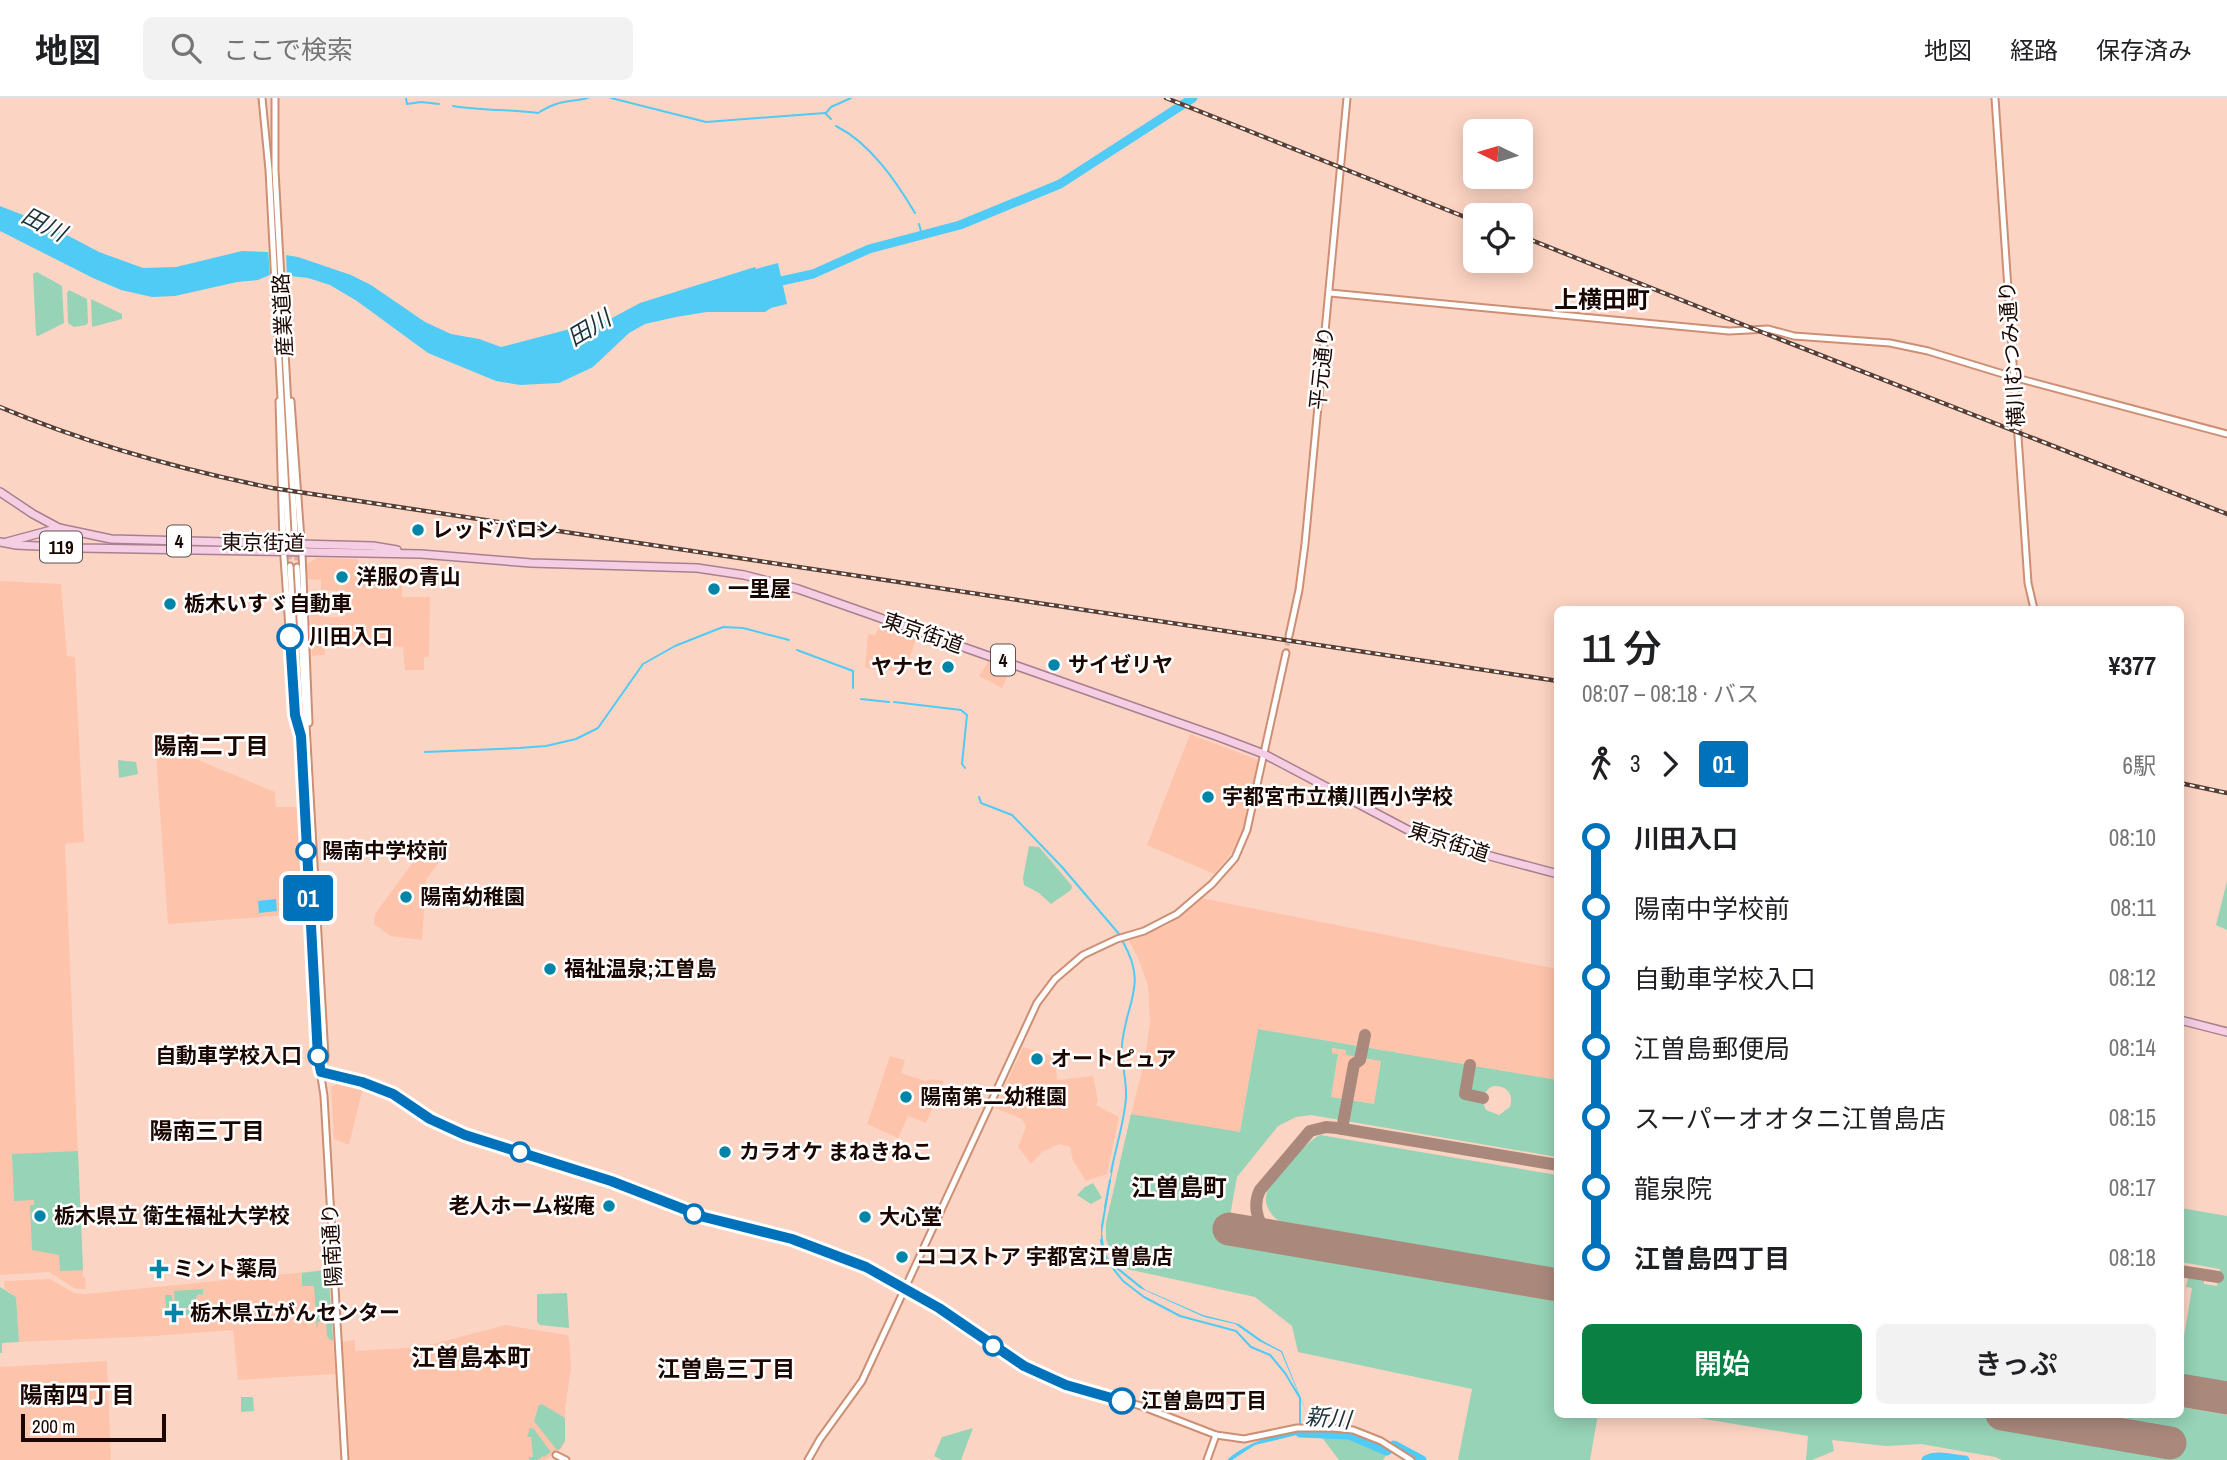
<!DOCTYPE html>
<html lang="ja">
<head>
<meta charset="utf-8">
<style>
  body { margin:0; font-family:"Archivo Narrow","Noto Sans JP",sans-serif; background:#f2f2f2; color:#202124; height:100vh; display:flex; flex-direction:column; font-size:26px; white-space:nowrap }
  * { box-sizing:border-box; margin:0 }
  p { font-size:23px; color:#757577 }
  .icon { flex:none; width:38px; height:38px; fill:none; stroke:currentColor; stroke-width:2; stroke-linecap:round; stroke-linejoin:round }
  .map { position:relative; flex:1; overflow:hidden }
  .details { position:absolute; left:1554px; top:508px; width:630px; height:812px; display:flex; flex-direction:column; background:#fff; border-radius:10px; box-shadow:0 4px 18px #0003 }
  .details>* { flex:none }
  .badge { padding:0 14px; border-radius:5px; font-size:24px; line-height:46px }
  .needle { width:46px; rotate:275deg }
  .tools { position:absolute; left:1463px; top:21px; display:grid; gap:14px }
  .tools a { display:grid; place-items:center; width:70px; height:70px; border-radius:10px; background:#fff; box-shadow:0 4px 18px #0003; font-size:35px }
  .scale { position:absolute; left:21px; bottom:18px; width:145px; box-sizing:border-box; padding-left:7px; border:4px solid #1b0701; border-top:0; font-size:19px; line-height:24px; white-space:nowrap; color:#1b0701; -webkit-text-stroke:5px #fff; paint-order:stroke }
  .map>.badge { position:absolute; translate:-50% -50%; box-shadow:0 0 0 4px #fff }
  .legs { display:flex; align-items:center; gap:10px; height:77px; padding:0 28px; font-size:23px }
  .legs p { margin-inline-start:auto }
  .head { display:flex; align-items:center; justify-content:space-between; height:119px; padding:0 28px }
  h1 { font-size:38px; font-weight:600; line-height:52px }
  .action { display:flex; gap:14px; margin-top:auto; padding:14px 28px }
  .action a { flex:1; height:80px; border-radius:10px; background:#0b8043; color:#fff; font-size:28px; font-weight:600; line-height:80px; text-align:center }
  .action a+a { background:#f2f2f2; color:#202124 }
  ul { padding:0 28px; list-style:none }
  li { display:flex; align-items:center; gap:24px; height:70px; font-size:26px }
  li i { display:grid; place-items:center; width:10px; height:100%; margin:0 9px; background:currentColor }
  li i::after { content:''; width:18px; height:18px; margin:-9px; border:5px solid; border-radius:50%; background:#fff }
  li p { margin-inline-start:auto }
  li:first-child i { background:linear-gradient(#0000 50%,currentColor 0) }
  li:last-child i { background:linear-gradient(currentColor 50%,#0000 0) }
  header { display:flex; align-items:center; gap:42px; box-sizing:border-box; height:98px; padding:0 35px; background:#fff; border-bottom:2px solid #e0e0e0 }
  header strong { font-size:33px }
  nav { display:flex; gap:38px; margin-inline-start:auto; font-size:24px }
  .search { width:490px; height:63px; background:#f2f2f2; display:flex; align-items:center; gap:18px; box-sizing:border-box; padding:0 24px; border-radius:10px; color:#757577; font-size:26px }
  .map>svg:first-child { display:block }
  .built { fill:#fec4ab }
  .green { fill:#96d3b7; fill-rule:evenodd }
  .water { fill:#50cbf5 }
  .pier { fill:#fcd4c3 }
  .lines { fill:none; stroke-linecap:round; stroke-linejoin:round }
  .stream { stroke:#50cbf5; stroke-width:2 }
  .river { stroke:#50cbf5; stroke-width:9 }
  .taxiway { stroke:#aa897c; stroke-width:12 }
  .runway { stroke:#aa897c; stroke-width:33 }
  .tertiary-tunnel { stroke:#dab5a6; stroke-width:5; stroke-dasharray:5 2.5; stroke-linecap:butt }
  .tertiary-casing { stroke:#cc8f74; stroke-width:9 }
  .trunk-casing { stroke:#a88090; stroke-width:10 }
  .tertiary { stroke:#fff; stroke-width:5 }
  .trunk { stroke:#f6cee4; stroke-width:7 }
  .rail-casing { stroke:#573e35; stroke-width:4.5 }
  .rail { stroke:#fff; stroke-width:2; stroke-dasharray:5; stroke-linecap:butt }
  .line-1-casing { stroke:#fff; stroke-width:16 }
  .line-1 { stroke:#0072bc; stroke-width:10 }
  .poi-dot { fill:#0084a7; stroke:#fff; stroke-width:2.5 }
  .stop-1-dot { fill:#fff; stroke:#0072bc; stroke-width:3.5 }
  .labels { text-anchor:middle; stroke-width:5; stroke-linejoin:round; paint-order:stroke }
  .shield { fill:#fff; stroke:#5f514d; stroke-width:2 }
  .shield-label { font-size:19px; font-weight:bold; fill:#1b0701 }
  .street-label { font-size:21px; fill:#1b0701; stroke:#fff }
  .poi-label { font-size:21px; font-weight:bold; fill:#1b0701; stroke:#fff; text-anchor:start }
  .stop-label { font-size:21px; font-weight:bold; fill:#1b0701; stroke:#fff; text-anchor:start }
  .water-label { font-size:23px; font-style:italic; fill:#1d323b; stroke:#fff }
  .neighbourhood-label { font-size:23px; font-weight:bold; fill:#1b0701; stroke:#fff }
  .quarter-label { font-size:24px; font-weight:bold; fill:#1b0701; stroke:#fff }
</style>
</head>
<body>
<header>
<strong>地図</strong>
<div class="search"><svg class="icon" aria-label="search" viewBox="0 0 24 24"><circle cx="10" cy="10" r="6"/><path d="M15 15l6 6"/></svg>ここで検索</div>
<nav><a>地図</a><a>経路</a><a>保存済み</a></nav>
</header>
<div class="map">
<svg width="2227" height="1362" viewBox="0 0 2227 1362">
  <rect width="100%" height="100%" fill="#fcd4c3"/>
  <g class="built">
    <polygon points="317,460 358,461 358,465 381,466 381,484 402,484 402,499 430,499 429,559 424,559 424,572 405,572 403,549 355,548 354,544 324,543 325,557 312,558 310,515 322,516 323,519 342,519 340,493 321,492 321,482 307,481 307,466"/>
    <polygon points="0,483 61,486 67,558 75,559 84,744 65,746 83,1179 85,1179 86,1191 76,1191 49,1174 0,1177"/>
    <polygon points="881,523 918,536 904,574 865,570 868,536 875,537"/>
    <polygon points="990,561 1011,571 1002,590 979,578"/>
    <polygon points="1190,636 1258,662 1243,737 1229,758 1214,776 1147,747"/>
    <polygon points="155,644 275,694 276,709 298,709 304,814 302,816 168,826"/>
    <polygon points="424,749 446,754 426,782 422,842 390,838 374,826 375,816"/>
    <polygon points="1201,800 1557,871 1557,982 1258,931 1240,1035 1131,1016 1145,960 1150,924 1148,888 1139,862 1128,841 1166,828"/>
    <polygon points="1023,949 1053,958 1055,957 1057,982 1093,978 1098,1003 1096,1007 1119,1019 1107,1076 1086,1083 1073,1063 1070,1049 1059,1046 1042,1054 1031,1066 1018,1049 1026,1029 1022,1021 995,1010"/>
    <polygon points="1332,950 1346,952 1346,957 1381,963 1374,1006 1331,999 1338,956 1331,955"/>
    <polygon points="890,958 905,962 901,975 926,983 930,981 944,983 926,1025 908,1018 898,1040 867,1026"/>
    <polygon points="340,984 363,989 349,1047 334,1041 331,989"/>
    <polygon points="325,1172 329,1182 335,1276 238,1282 233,1232 155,1238 19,1244 16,1199 5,1191 4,1183 50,1181 74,1195 86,1196"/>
    <polygon points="505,1227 567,1237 569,1240 571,1270 565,1311 565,1343 562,1350 546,1362 349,1362 342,1254 347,1253 342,1253 342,1244 355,1242 355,1253 422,1249"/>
    <polygon points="107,1263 111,1362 0,1362 0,1269"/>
  </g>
  <g class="green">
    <polygon points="37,174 62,188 64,225 38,238 36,237 33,176"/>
    <polygon points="69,192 87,201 88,225 86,227 74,229 68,225 67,195"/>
    <polygon points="91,201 122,216 122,221 92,229"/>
    <polygon points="118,662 136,664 138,676 119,680"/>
    <polygon points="1029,748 1039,749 1072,788 1071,792 1051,806 1039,795 1024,787 1023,780"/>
    <polygon points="2227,783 2227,832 2216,827"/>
    <path d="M 1258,931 L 1557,982 L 1557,1059 L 1311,1017 L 1296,1019 L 1278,1028 L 1237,1079 L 1225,1146 L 1557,1203 L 1558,1316 L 1598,1316 L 1590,1362 L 1458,1362 L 1472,1291 L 1298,1254 L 1292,1228 L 1255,1199 L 1127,1171 L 1111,1155 L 1106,1141 L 1106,1125 L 1131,1016 L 1240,1034 ZM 1332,950 L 1346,952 L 1346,957 L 1381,963 L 1374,1006 L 1331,999 L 1338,956 L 1332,955 ZM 1493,988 C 1507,987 1514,996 1510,1009 L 1499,1017 L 1486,1012 C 1481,1002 1483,993 1493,988 Z"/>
    <path d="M 1320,1037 L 1557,1077 L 1557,1171 L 1279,1123 C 1270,1116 1263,1107 1267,1094 C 1271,1081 1307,1043 1320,1037 Z"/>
    <polygon points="78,1053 83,1172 60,1173 59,1157 32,1152 30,1107 34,1107 34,1102 14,1103 12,1056"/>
    <polygon points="1093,1085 1102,1100 1091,1106 1077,1097 1085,1089"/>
    <polygon points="2181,1110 2227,1118 2227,1284 2181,1276 2181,1256 2192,1190 2186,1189 2188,1180 2204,1183 2204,1186 2217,1188 2220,1171 2181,1164"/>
    <polygon points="325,1172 329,1182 333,1242 330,1242 327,1238 326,1223 318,1224 317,1233 314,1188 302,1188 302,1175"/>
    <polygon points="0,1189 16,1199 19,1244 2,1245 2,1255 0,1255"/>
    <polygon points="203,1191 203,1197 199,1196 196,1199 197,1209 175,1211 174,1193"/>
    <polygon points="567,1195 569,1230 540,1227 537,1224 537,1196"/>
    <polygon points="165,1197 172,1197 173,1212 197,1211 198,1216 167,1219"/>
    <polygon points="241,1299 253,1299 254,1313 241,1314"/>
    <polygon points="542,1306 565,1320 565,1343 559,1352 556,1351 534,1323 539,1307"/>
    <polygon points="2181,1309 2227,1317 2227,1362 2002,1362 1995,1359 1921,1346 1886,1348 1832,1342 1834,1353 1812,1362 1806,1362 1808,1338 1674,1316 2180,1316"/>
    <polygon points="530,1330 534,1331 551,1354 544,1359 543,1358 538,1362 529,1362 529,1359 533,1359 531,1339 527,1339"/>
    <polygon points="973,1330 961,1362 942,1362 934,1358 942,1339"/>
    <path d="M 1317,1333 C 1347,1334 1363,1338 1389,1353 L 1383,1362 L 1339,1362 Z"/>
  </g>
  <g class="water">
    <polygon points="0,108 46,126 99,154 143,170 176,169 242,153 267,154 298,159 351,177 371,187 425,224 451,236 479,241 501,249 612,220 640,205 755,169 756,171 778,165 787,206 771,210 765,214 707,214 676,219 645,226 629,235 593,269 559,285 520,287 496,283 428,255 357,203 330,187 308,180 272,176 258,182 237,184 175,198 152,199 121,192 93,180 0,133"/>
    <polygon points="276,801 277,813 259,815 258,803"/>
    <polygon points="1118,1040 1102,1135 1105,1155 1110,1163 1146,1192 1203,1217 1239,1226 1263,1243 1282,1253 1310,1323 1281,1254 1259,1243 1235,1226 1204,1219 1140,1190 1114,1169 1105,1158 1101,1143 1101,1127"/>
    <path d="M 1301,1334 L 1301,1336 L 1255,1347 L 1232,1362 L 1227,1362 C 1246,1345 1275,1335 1301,1334 Z"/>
  </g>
  <polygon class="pier" points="268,150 286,153 287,181 270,180"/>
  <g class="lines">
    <g class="stream">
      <polyline points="406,0 407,6 421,4 439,6"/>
      <polyline points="611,0 706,24 825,15 831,21"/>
      <path d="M 453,8 C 481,13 510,11 538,15 C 559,2 564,5 588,0"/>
      <polyline points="826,15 831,9 851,0"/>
      <path d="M 836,28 C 870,45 896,83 915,115"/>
      <polyline points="919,126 922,137"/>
      <polyline points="797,552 853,573 853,590"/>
      <polyline points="861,601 889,604"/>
      <polyline points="894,604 961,612 967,617 962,666 965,670"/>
      <polyline points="425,654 519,650 546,648 576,641 598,630 643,566 675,548 723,529 743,530 789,542"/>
      <polyline points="979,699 981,705 1012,717 1062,769 1119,836"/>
      <path d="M 1111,1074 C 1115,1053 1127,1014 1126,995 C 1126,979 1121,963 1122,947 C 1126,903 1148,888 1123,844"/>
      <polyline points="1105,1109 1110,1082"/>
      <polyline points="1101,1142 1104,1158 1108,1164 1123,1183 1144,1199 1180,1218 1236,1233 1251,1249 1270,1257 1285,1275 1300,1300 1300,1327"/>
    </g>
    <g class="river">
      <polyline points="772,185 813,176 869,151 960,127 1060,86 1193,0"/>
      <polyline points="1300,1335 1349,1337 1387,1353 1394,1347 1422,1362"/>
      <path d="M 1926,1362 C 1937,1356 1952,1361 1965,1362"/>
    </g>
    <g class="taxiway">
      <polyline points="1470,967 1465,996 1483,1000"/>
      <polyline points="1342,1031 1354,966 1360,962 1365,937"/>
      <path d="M 1266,1137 C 1258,1122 1252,1108 1260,1092 L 1310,1033 L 1326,1029 L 1337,1030 L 1558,1067"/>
      <polyline points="2180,1173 2218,1179"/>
    </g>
    <g class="runway">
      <polyline points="1229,1131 1558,1187"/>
      <polyline points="2180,1292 2227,1300"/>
      <polyline points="2002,1316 2170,1345"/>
    </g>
    <g class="tertiary-tunnel">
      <polyline points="288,434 290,468"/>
      <polyline points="295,435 297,469"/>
      <polyline points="1286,555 1289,538"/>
    </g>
    <defs>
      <g id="tertiary">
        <polyline points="262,0 269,72 288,434"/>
        <polyline points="275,0 275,72 295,435"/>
        <polyline points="1995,0 2028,485 2034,511"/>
        <polyline points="1330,195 1729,233 1768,231 1794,238 1890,245 1928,253 2013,279 2227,336"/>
        <polyline points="279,303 283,445 295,617 298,628"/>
        <polyline points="291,303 302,455 309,625"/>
        <polyline points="290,468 318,959 324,998 345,1362"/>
        <polyline points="297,469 325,959 322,971"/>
        <polyline points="1289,538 1299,492 1305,446 1347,0"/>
        <polyline points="321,974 362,984 393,996 430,1021 465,1037 611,1083 704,1120 792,1141 866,1169 939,1210 1008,1259 1066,1287 1141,1308 1216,1337 1244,1341 1297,1330 1333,1330 1353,1332 1381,1343 1411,1362"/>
        <polyline points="556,1357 566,1362"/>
        <polyline points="808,1362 820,1341 862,1283 1037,905 1055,881 1083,857 1117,841 1144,833 1177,816 1212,786 1235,760 1247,732 1286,555"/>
        <polyline points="1207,1362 1216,1337"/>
      </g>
      <g id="trunk">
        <polyline points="0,394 33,416 59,430"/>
        <polyline points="0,444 16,447 81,450 421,456 531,465 697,470 744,477 798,491 1219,639 1264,656 1408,732 1475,754 1558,776"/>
        <polyline points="7,444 59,430 111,441 373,448 397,452"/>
        <polyline points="2180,922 2227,934"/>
      </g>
    </defs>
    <use href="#tertiary" class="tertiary-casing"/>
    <use href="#trunk" class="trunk-casing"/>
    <use href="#tertiary" class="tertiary"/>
    <use href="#trunk" class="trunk"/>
    <defs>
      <g id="rail">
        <polyline points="1166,0 1475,123"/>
        <polyline points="1521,138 1764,235 2227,416"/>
        <path d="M 0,309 C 88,346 179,371 272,390 L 1558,583"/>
        <polyline points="2180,685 2227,695"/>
      </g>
    </defs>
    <use href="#rail" class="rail-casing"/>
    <use href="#rail" class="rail"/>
  </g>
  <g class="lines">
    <defs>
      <polyline id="line-1" points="290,539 295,617 301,638 318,959 321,974 362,984 393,996 430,1021 465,1037 611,1083 704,1119 792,1141 866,1169 939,1210 1024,1268 1066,1287 1122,1303"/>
    </defs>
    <use href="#line-1" class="line-1-casing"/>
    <use href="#line-1" class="line-1"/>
  </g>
  <g class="poi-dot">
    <circle cx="418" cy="432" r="7"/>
    <circle cx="342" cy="479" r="7"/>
    <circle cx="714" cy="491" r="7"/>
    <circle cx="170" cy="506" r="7"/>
    <circle cx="1054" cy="567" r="7"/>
    <circle cx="948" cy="569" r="7"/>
    <circle cx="1208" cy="699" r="7"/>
    <circle cx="406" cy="799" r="7"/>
    <circle cx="550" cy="871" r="7"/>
    <circle cx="1037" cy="961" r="7"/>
    <circle cx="906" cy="999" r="7"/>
    <circle cx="725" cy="1054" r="7"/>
    <circle cx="609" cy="1108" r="7"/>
    <circle cx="40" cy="1118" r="7"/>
    <circle cx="865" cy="1119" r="7"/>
    <circle cx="902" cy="1159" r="7"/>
    <path d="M155.5 1160.5h7v7h7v7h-7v7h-7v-7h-7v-7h7z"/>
    <path d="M170.5 1204.5h7v7h7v7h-7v7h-7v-7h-7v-7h7z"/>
  </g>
  <g class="stop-1-dot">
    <circle cx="290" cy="539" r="12"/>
    <circle cx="306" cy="753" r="9"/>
    <circle cx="318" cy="958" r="9"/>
    <circle cx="520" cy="1054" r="9"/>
    <circle cx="694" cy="1116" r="9"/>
    <circle cx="993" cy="1248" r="9"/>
    <circle cx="1122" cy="1303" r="12"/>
  </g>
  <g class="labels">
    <g class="shield">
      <rect x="167" y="427.5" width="24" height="31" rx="5"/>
      <rect x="40" y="433.5" width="42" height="31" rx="5"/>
      <rect x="991" y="546.5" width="24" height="31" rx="5"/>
    </g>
    <g class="shield-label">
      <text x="179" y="450">4</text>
      <text x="61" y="456">119</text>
      <text x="1003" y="569">4</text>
    </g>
    <g class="street-label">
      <text transform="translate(283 217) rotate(-93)" y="7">産業道路</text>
      <text transform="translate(2012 256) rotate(-94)" y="7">横川むつみ通り</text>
      <text transform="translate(1322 270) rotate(-84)" y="7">平元通り</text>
      <text transform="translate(263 445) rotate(1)" y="7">東京街道</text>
      <text transform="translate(923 535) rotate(19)" y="7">東京街道</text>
      <text transform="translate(1449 744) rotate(18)" y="7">東京街道</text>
      <text transform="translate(332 1147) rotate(-93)" y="7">陽南通り</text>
    </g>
    <g class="poi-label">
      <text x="432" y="439">レッドバロン</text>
      <text x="356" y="486">洋服の青山</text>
      <text x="728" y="498">一里屋</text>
      <text x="184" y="513">栃木いすゞ自動車</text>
      <text x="1068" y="574">サイゼリヤ</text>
      <text x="934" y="576" text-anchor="end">ヤナセ</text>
      <text x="1222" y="706">宇都宮市立横川西小学校</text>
      <text x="420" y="806">陽南幼稚園</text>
      <text x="564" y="878">福祉温泉;江曽島</text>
      <text x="1051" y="968">オートピュア</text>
      <text x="920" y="1006">陽南第二幼稚園</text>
      <text x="739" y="1061">カラオケ まねきねこ</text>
      <text x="595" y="1115" text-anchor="end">老人ホーム桜庵</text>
      <text x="54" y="1125">栃木県立 衛生福祉大学校</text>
      <text x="879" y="1126">大心堂</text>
      <text x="916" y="1166">ココストア 宇都宮江曽島店</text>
      <text x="173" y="1178">ミント薬局</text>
      <text x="190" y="1222">栃木県立がんセンター</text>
    </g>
    <g class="stop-label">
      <text x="309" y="546">川田入口</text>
      <text x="322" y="760">陽南中学校前</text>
      <text x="302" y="965" text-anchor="end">自動車学校入口</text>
      <text x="1141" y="1310">江曽島四丁目</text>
    </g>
    <g class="water-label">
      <text transform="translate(44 126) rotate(27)" y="8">田川</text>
      <text transform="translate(589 230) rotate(-31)" y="8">田川</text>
      <text transform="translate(1328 1320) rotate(5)" y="8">新川</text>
    </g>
    <g class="neighbourhood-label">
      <text x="211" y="656">陽南二丁目</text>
      <text x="207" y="1041">陽南三丁目</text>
      <text x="726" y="1279">江曽島三丁目</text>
      <text x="77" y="1305">陽南四丁目</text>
    </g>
    <g class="quarter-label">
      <text x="1602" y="210">上横田町</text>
      <text x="1179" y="1098">江曽島町</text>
      <text x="471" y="1268">江曽島本町</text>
    </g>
  </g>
</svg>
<div class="tools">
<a><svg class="needle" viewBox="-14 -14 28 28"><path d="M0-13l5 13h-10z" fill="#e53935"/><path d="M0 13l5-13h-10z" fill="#757577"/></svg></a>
<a><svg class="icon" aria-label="locate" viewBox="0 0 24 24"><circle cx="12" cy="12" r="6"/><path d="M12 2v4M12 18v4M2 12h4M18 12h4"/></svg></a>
</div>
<div class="scale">200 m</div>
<b class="badge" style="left:308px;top:800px;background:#0072bc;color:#fff">01</b>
<section class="details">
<div class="head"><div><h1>11 分</h1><p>08:07 – 08:18 · バス</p></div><b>¥377</b></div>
<div class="legs"><svg class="icon" aria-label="walk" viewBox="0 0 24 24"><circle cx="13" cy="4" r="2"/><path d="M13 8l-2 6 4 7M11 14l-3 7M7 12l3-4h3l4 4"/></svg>3<svg class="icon" aria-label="forward" viewBox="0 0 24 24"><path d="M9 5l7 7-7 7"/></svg><b class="badge" style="background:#0072bc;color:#fff">01</b><p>6駅</p></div>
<ul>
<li><i style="color:#0072bc"></i><b>川田入口</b><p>08:10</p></li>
<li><i style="color:#0072bc"></i><span>陽南中学校前</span><p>08:11</p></li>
<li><i style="color:#0072bc"></i><span>自動車学校入口</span><p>08:12</p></li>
<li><i style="color:#0072bc"></i><span>江曽島郵便局</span><p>08:14</p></li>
<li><i style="color:#0072bc"></i><span>スーパーオオタニ江曽島店</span><p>08:15</p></li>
<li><i style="color:#0072bc"></i><span>龍泉院</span><p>08:17</p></li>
<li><i style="color:#0072bc"></i><b>江曽島四丁目</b><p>08:18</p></li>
</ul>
<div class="action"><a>開始</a><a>きっぷ</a></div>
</section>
</div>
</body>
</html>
